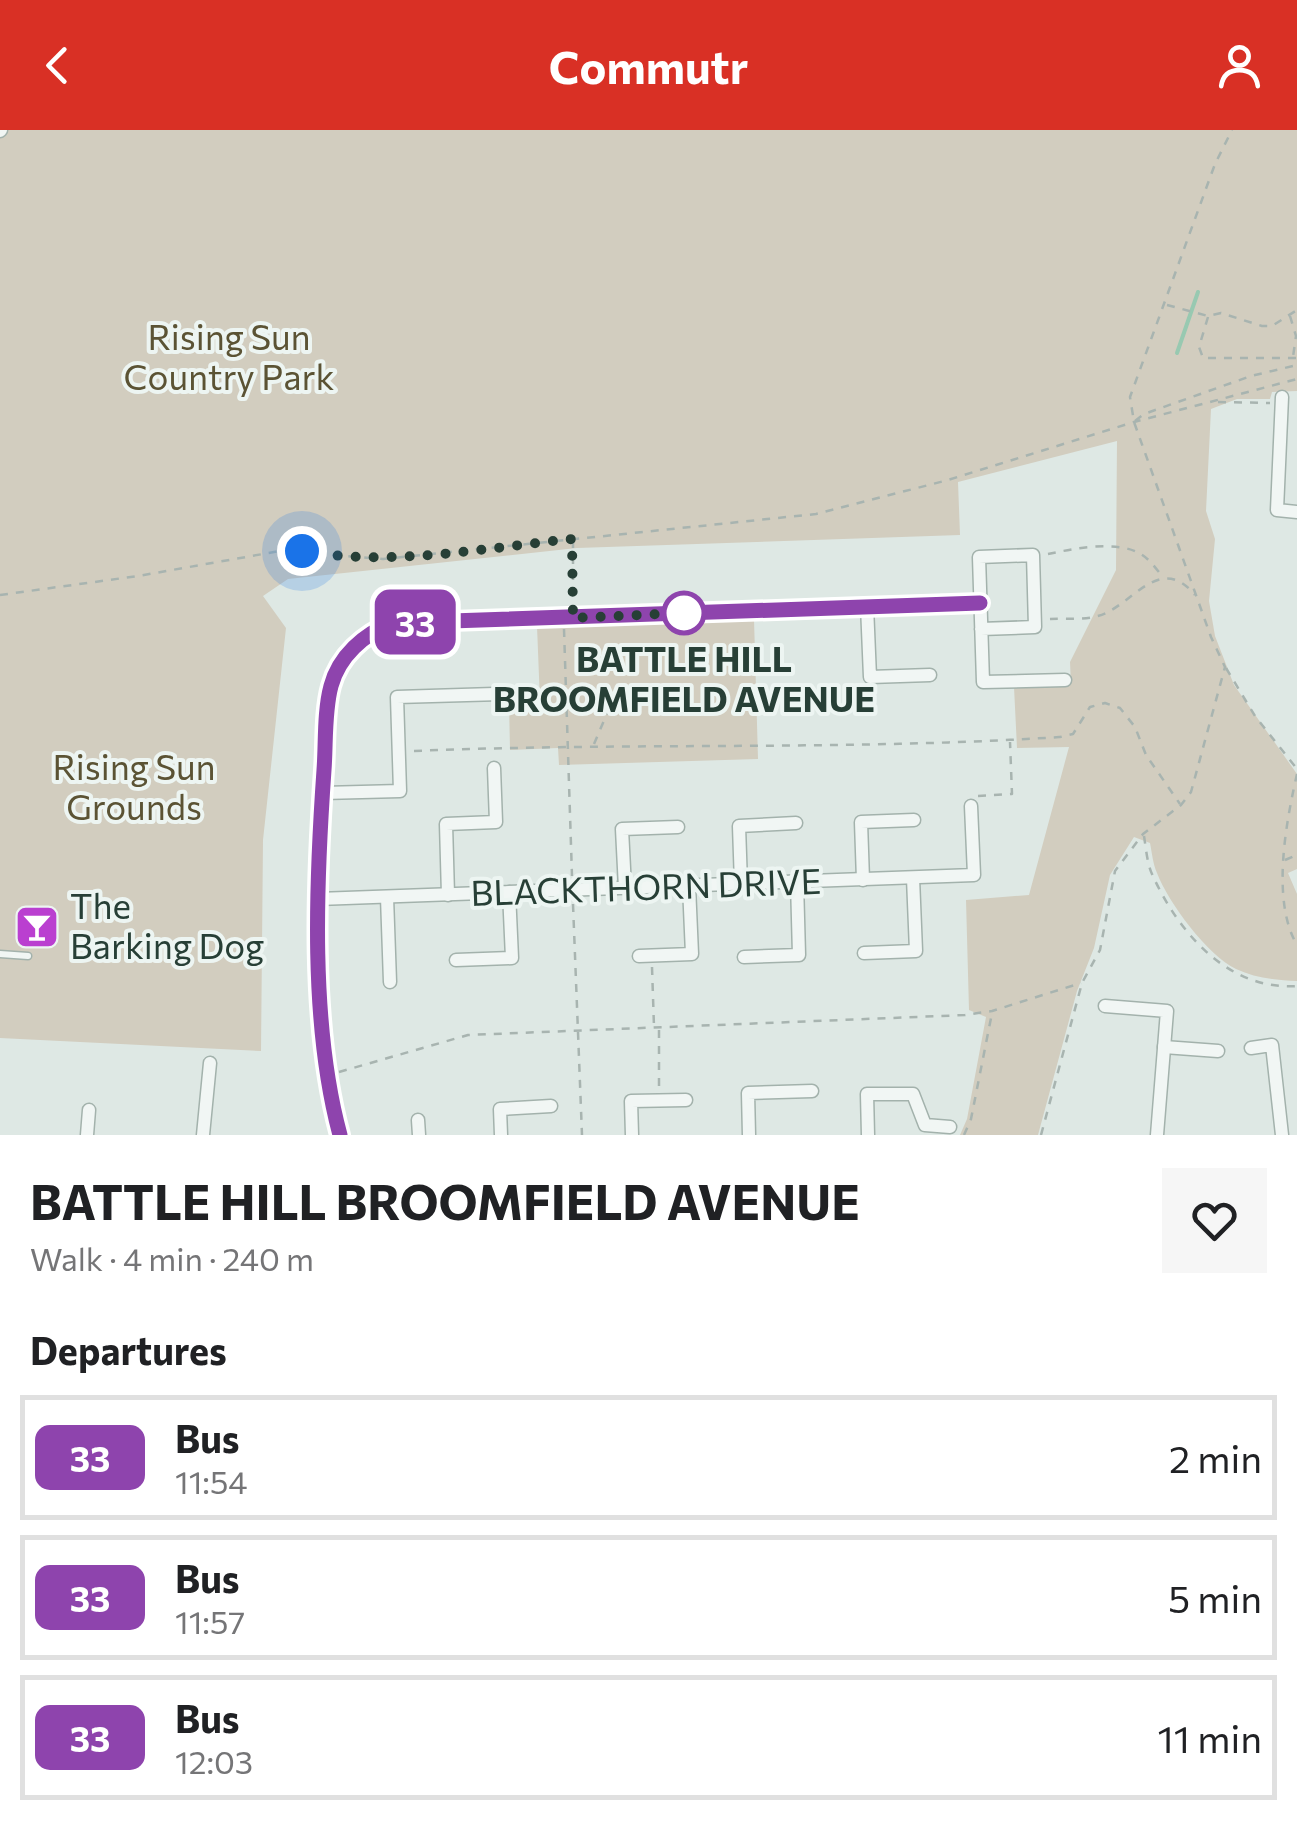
<!DOCTYPE html>
<html lang="en">
<head>
<meta charset="utf-8">
<style>
  body { margin:0; font-family:Commissioner,sans-serif; background:#f6f6f6; color:#202124; height:100vh; display:flex; flex-direction:column; font-size:38px; white-space:nowrap }
  * { box-sizing:border-box; margin:0 }
  p { font-size:32px; color:#757577 }
  .icon { flex:none; width:55px; height:55px; fill:none; stroke:currentColor; stroke-width:2; stroke-linecap:round; stroke-linejoin:round }
  .map { position:relative; height:1005px; overflow:hidden }
  .drawer { display:flex; flex-direction:column; background:#fff; flex:1 }
  .drawer>* { flex:none }
  .badge { padding:0 20px; border-radius:15px; font-size:35px; line-height:65px }
  .you { position:absolute; width:50px; height:50px; margin:-25px; border:8px solid #fff; border-radius:50%; background:#1a73e8; box-shadow:0 0 0 15px #1a73e833 }
  .map>.badge { position:absolute; translate:-50% -50%; box-shadow:0 0 0 5px #fff }
  h2 { padding:0 30px; font-size:38px; line-height:90px }
  .round { display:grid; place-items:center; flex:none; width:105px; height:105px; border-radius:0px; background:#f6f6f6 }
  .headline { display:flex; align-items:center; justify-content:space-between; height:170px; padding:0 30px }
  h1 { font-size:48px; font-weight:700; line-height:75px }
  ul { padding:0; list-style:none }
  li { display:flex; align-items:center; gap:30px; height:125px; margin:0 20px 15px; padding:0 10px; border:5px solid #e0e0e0; border-radius:0px }
  li div { flex:1 }
  li b { display:block; font-size:38px }
  li em { font-style:normal }
  li .badge { min-width:110px; font-weight:700; text-align:center }
  header { display:flex; justify-content:space-between; align-items:center; height:130px; padding:0 30px; background:#d93025; color:#fff; font-size:45px; font-weight:700 }
  .map>svg:first-child { display:block }
  .green { fill:#d2cdbf }
  .lines { fill:none; stroke-linecap:round; stroke-linejoin:round }
  .stream { stroke:#98c9b1; stroke-width:4 }
  .lane-casing { stroke:#a3b2ac; stroke-width:9 }
  .street-casing { stroke:#a3b2ac; stroke-width:15 }
  .path { stroke:#a8b4b0; stroke-width:2.5; stroke-dasharray:8 8; stroke-linecap:butt }
  .lane { stroke:#f1f6f4; stroke-width:6 }
  .street { stroke:#f1f6f4; stroke-width:12 }
  .line-casing { stroke:#fff; stroke-width:22 }
  .line { stroke:#8e44ad; stroke-width:15 }
  .walk { stroke:#273f36; stroke-width:10; stroke-dasharray:0 18 }
  .stop-dot { fill:#fff; stroke:#8e44ad; stroke-width:5 }
  .labels { text-anchor:middle; stroke-width:8; stroke-linejoin:round; paint-order:stroke }
  .park-label { font-size:35px; fill:#5b5334; stroke:#edf5f2 }
  .stop-label { font-size:35px; font-weight:bold; fill:#273f36; stroke:#edf5f2 }
  .street-label { font-size:35px; fill:#273f36; stroke:#edf5f2 }
  .poi-label { font-size:35px; fill:#273f36; stroke:#edf5f2; text-anchor:start }
</style>
</head>
<body>
<header><svg class="icon" aria-label="back" viewBox="0 0 24 24"><path d="M15 5l-7 7 7 7"/></svg>Commutr<svg class="icon" aria-label="person" viewBox="0 0 24 24"><circle cx="12" cy="8" r="4"/><path d="M4 21q1-7 8-7t8 7"/></svg></header>
<div class="map">
<svg width="1297" height="1005" viewBox="0 0 1297 1005">
  <rect width="100%" height="100%" fill="#dee8e4"/>
  <g class="green">
    <path d="M 0,0 L 1297,0 L 1297,261 L 1272,262 L 1270,269 L 1237,269 L 1211,279 L 1206,381 L 1215,409 L 1209,471 L 1215,506 L 1234,555 L 1297,644 L 1297,739 L 1288,743 L 1297,764 L 1297,851 C 1276,850 1255,848 1236,839 C 1208,826 1168,772 1157,743 C 1153,734 1152,723 1150,713 L 1134,707 L 1110,745 L 1094,818 L 1077,861 L 1038,1005 L 960,1005 L 967,989 L 986,887 L 969,880 L 966,770 L 1029,765 L 1069,617 L 1017,618 L 1014,557 L 1071,554 L 1070,532 L 1116,440 L 1117,311 L 958,352 L 960,405 L 577,418 L 288,449 L 263,466 L 286,498 L 263,710 L 261,921 L 0,908 Z"/>
    <polygon points="754,489 758,629 559,635 558,618 510,620 509,573 540,572 537,496"/>
  </g>
  <g class="lines">
    <polyline class="stream" points="1177,223 1198,162"/>
    <defs>
      <polyline id="lane" points="0,824 28,826"/>
      <g id="street">
        <polyline points="0,1 1,0"/>
        <polyline points="1282,267 1277,380 1297,382"/>
        <polyline points="867,476 870,547 930,545"/>
        <polyline points="981,499 1035,497 1033,425 979,427 983,552 1065,550"/>
        <polyline points="323,663 400,661 397,567 531,563"/>
        <polyline points="863,750 861,692 914,690"/>
        <polyline points="741,754 739,696 796,693"/>
        <polyline points="625,758 622,699 678,697"/>
        <polyline points="448,765 446,694 496,692 494,638"/>
        <polyline points="387,767 390,852"/>
        <polyline points="318,769 974,745 971,676"/>
        <polyline points="864,823 916,821 913,748"/>
        <polyline points="639,826 692,824 689,756"/>
        <polyline points="744,827 799,825 797,752"/>
        <polyline points="456,830 512,828 509,762"/>
        <polyline points="1105,876 1167,881 1157,1005"/>
        <polyline points="1164,917 1218,921"/>
        <polyline points="1251,918 1272,915 1282,1005"/>
        <polyline points="418,990 419,1005"/>
        <polyline points="87,1005 89,980"/>
        <polyline points="203,1005 210,933"/>
        <path d="M 340,1005 C 309,891 316,757 324,640 C 326,614 324,582 331,556 C 339,526 364,504 391,493 L 980,473"/>
        <polyline points="501,1005 500,979 551,976"/>
        <polyline points="632,1005 631,971 686,970"/>
        <polyline points="749,1005 748,963 812,961"/>
        <polyline points="868,1005 867,964 913,964 925,995 950,997"/>
      </g>
    </defs>
    <use href="#lane" class="lane-casing"/>
    <use href="#street" class="street-casing"/>
    <g class="path">
      <polyline points="1167,175 1208,186 1221,183 1262,196 1272,196 1297,180"/>
      <polyline points="1290,186 1296,206 1293,227"/>
      <polyline points="1208,187 1199,217 1203,228 1297,228"/>
      <polyline points="1218,272 1270,273"/>
      <polyline points="1135,291 1144,284 1251,246 1297,235"/>
      <polyline points="573,410 573,472"/>
      <path d="M 1048,424 C 1072,419 1115,410 1139,423 C 1149,428 1156,439 1163,447"/>
      <polyline points="0,465 138,446 280,421 383,429 816,384 948,350 1134,292 1297,249"/>
      <path d="M 1050,489 C 1067,488 1090,491 1106,483 C 1137,468 1162,425 1195,465"/>
      <polyline points="564,499 572,746"/>
      <polyline points="1226,538 1255,586 1297,639"/>
      <polyline points="594,614 611,574"/>
      <path d="M 414,621 C 629,612 845,621 1060,607 L 1073,604 L 1090,577 L 1105,573 L 1120,578 L 1135,597 L 1146,625 L 1180,674"/>
      <path d="M 1297,644 C 1286,692 1271,771 1297,815"/>
      <polyline points="978,666 1012,664 1010,612"/>
      <path d="M 1144,706 C 1146,718 1147,733 1152,744 C 1178,802 1228,861 1297,856"/>
      <polyline points="1285,730 1297,725"/>
      <polyline points="573,774 582,1005"/>
      <polyline points="652,837 654,897"/>
      <polyline points="339,942 468,905 965,885 992,881 1081,853"/>
      <polyline points="659,956 659,899"/>
      <polyline points="964,1005 971,989 992,883"/>
      <polyline points="1041,1005 1082,853 1100,820 1115,741 1143,704 1181,675 1191,662 1225,537 1211,507 1134,292 1130,267 1215,34 1232,0"/>
    </g>
    <use href="#lane" class="lane"/>
    <use href="#street" class="street"/>
  </g>
  <g class="lines">
    <defs>
      <path id="line" d="M 340,1005 C 310,894 316,754 324,640 C 326,614 324,582 331,556 C 339,526 364,504 392,493 L 980,473"/>
    </defs>
    <use href="#line" class="line-casing"/>
    <use href="#line" class="line"/>
    <path class="walk" d="M 302,421 C 392,437 483,418 572,409 L 573,488 L 684,483"/>
  </g>
  <defs>
    <symbol id="bar-square" viewBox="-11 -11 22 22"><rect x="-9" y="-9" width="18" height="18" rx="4" fill="#ba3fd0" stroke="#edf5f2"/><path d="M-6-5H6L.8 .8V4.5H3.5V6h-7V4.5H-.8V.8Z" fill="#fff"/></symbol>
  </defs>
  <g fill-rule="evenodd">
    <use href="#bar-square" x="12" y="772" width="50" height="50"/>
  </g>
  <circle class="stop-dot" cx="684" cy="483" r="20"/>
  <g class="labels">
    <g class="park-label">
      <text x="229" y="220">Rising Sun<tspan x="229" dy="40">Country Park</tspan></text>
      <text x="134" y="650">Rising Sun<tspan x="134" dy="40">Grounds</tspan></text>
    </g>
    <g class="stop-label">
      <text x="684" y="542">BATTLE HILL<tspan x="684" dy="40">BROOMFIELD AVENUE</tspan></text>
    </g>
    <g class="street-label">
      <text transform="translate(646 758) rotate(-2)" y="12">BLACKTHORN DRIVE</text>
    </g>
    <g class="poi-label">
      <text x="70" y="789">The<tspan x="70" dy="40">Barking Dog</tspan></text>
    </g>
  </g>
</svg>
<div class="you" style="left:302px;top:421px"></div>
<b class="badge" style="left:415px;top:492px;background:#8e44ad;color:#fff">33</b>
</div>
<section class="drawer">
<div class="headline"><div><h1>BATTLE HILL BROOMFIELD AVENUE</h1><p>Walk · 4 min · 240 m</p></div><a class="round"><svg class="icon" aria-label="heart" viewBox="0 0 24 24"><path d="M12 20l-8-8c-3-5 5-10 8-4 3-6 11-1 8 4z"/></svg></a></div>
<h2>Departures</h2>
<ul>
<li><span class="badge" style="background:#8e44ad;color:#fff">33</span><div><b>Bus</b><p>11:54</p></div><em>2 min</em></li>
<li><span class="badge" style="background:#8e44ad;color:#fff">33</span><div><b>Bus</b><p>11:57</p></div><em>5 min</em></li>
<li><span class="badge" style="background:#8e44ad;color:#fff">33</span><div><b>Bus</b><p>12:03</p></div><em>11 min</em></li>
</ul>
</section>
</body>
</html>
